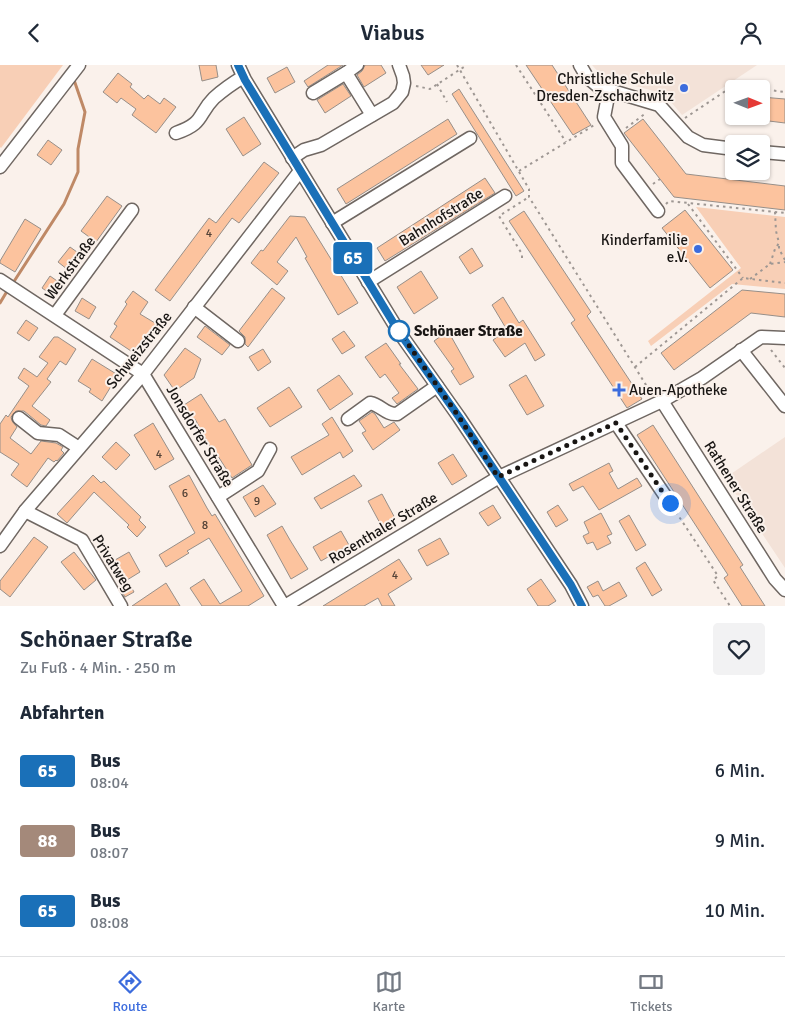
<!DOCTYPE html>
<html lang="de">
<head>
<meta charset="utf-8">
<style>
  body { margin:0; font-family:Signika,sans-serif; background:#f2f2f3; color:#1f2937; height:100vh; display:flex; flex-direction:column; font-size:19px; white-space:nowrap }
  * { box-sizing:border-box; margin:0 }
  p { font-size:16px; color:#747a83 }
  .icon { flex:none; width:28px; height:28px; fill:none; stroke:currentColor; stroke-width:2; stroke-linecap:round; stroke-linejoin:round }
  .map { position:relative; height:541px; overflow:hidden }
  .side { display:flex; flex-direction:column; background:#fff; flex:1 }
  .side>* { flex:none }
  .badge { padding:0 10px; border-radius:4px; font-size:18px; line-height:32px }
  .needle { width:32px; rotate:91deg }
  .tools { position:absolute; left:725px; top:15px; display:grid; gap:10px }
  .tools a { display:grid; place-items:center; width:45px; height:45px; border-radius:5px; background:#fff; box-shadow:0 1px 4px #0004; font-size:25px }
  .you { position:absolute; width:25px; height:25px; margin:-12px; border:4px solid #fff; border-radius:50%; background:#1a73e8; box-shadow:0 0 0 8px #1a73e833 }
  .map>.badge { position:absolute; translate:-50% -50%; box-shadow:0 0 0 2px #fff }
  h2 { padding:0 20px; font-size:19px; line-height:45px }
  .round { display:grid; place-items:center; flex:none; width:52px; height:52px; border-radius:5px; background:#f2f2f3 }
  .overview { display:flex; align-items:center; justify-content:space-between; height:85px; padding:0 20px }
  h1 { font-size:24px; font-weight:600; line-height:38px }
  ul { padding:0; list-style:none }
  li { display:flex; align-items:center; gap:15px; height:70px; padding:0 20px }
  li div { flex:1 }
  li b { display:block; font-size:19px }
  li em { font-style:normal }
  li .badge { min-width:55px; font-weight:700; text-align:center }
  header { display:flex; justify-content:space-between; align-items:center; height:65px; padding:0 20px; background:#fff; font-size:22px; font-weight:600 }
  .tab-bar { display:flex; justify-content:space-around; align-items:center; height:70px; border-top:1px solid #e0e1e3; background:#fff; font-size:14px; color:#747a83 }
  .tab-bar a { display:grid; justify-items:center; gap:2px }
  .tab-bar .active { color:#3c6cdd }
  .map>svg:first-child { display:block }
  .built { fill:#f3e2d8 }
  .green { fill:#f8cfb6 }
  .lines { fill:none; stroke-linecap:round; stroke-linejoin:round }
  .stream { stroke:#bf8966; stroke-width:3 }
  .building { fill:#fcc39e; stroke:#978f89 }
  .minor-casing { stroke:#6f6762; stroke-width:15 }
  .path { stroke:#9e9793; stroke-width:2; stroke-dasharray:2.5 4; stroke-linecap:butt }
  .minor { stroke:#fff; stroke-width:12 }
  .line-casing { stroke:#fff; stroke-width:11 }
  .line { stroke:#1a70b8; stroke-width:8 }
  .walk { stroke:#191614; stroke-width:5; stroke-dasharray:0 9 }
  .poi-dot { fill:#3c6cdd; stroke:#faf1eb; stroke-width:2 }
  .stop-dot { fill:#fff; stroke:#1a70b8; stroke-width:2.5 }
  .labels { text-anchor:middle; stroke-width:4; stroke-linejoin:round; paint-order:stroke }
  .number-label { font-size:12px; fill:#524136 }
  .poi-label { font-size:15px; fill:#191614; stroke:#faf1eb; text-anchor:end }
  .street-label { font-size:15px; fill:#191614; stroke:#faf1eb }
  .stop-label { font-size:15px; font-weight:bold; fill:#191614; stroke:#faf1eb; text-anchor:start }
</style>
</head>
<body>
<header><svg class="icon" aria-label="back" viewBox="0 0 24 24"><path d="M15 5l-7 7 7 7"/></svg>Viabus<svg class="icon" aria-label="person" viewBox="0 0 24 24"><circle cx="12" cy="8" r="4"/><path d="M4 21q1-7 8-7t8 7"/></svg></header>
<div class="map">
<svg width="785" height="541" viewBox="0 0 785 541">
  <rect width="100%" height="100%" fill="#faf1eb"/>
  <g class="built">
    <polygon points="592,0 757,0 682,50 671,37 658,27 604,13"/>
    <polygon points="785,372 785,503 725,413"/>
  </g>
  <g class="green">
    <polygon points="0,0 63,0 1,83 0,82"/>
    <polygon points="696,142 785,152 785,224 732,219 651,281 648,276 741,203"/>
  </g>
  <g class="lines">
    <g class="stream">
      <polyline points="13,218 64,139 78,107 78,84 85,47 73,12"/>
      <polyline points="0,238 9,223"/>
    </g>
  </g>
  <g class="building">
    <polygon points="199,0 216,0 218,12 202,16"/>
    <polygon points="328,0 343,0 308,22 304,16"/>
    <polygon points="365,0 381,0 386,8 364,22 357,10 362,6"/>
    <polygon points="421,0 444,0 428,10"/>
    <polygon points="526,0 552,0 591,60 573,70"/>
    <polygon points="287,2 295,17 275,28 267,13"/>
    <polygon points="118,8 132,19 130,22 144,34 148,30 160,39 164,33 176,42 156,68 132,50 136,44 121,33 117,38 103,27"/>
    <polygon points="343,19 351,31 325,48 317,35"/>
    <polygon points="459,24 524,126 516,131 452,29"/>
    <polygon points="761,32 785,34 785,58 761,55"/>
    <polygon points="244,52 261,79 243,91 226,64"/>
    <polygon points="448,54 457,69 346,139 337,124"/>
    <polygon points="643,54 686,109 785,121 785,145 674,132 624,68"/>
    <polygon points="48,75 62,85 51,100 37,90"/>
    <polygon points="264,97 279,108 239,158 232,153 170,236 155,225 209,153 216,158"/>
    <polygon points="485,113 495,128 385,196 377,183"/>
    <polygon points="107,131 122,141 96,177 81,166"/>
    <polygon points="685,145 733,205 710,223 662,163"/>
    <polygon points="524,146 591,247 587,251 642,334 627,343 571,258 575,255 509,156"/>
    <polygon points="290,151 305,152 358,238 338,250 305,193 307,192 296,172 277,197 288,206 277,220 251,198 261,185 263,186"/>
    <polygon points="25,154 41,164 15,207 0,198 0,196"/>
    <polygon points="70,182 84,192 72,208 58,197"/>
    <polygon points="472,183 483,201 470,209 459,192"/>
    <polygon points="421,206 438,233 414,249 397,222"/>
    <polygon points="50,211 63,220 55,232 42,223"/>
    <polygon points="272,223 285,233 248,282 245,279 245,272 239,266"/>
    <polygon points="742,225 785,229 785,252 751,248 674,305 661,288"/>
    <polygon points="133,226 148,237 140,249 160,261 140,292 110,272 117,261 114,259 127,239 125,237"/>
    <polygon points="503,232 519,258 523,255 545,290 535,296 525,278 505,292 493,275 507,265 492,240"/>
    <polygon points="82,233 96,242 89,254 75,246"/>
    <polygon points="26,255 38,263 29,276 17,268"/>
    <polygon points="205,261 230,280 222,290 197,272"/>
    <polygon points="344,266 355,281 342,289 332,274"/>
    <polygon points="448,266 474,312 460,320 451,306 454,304 434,276"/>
    <polygon points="54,272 58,272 76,284 66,300 60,296 47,314 51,317 32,341 50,355 46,361 41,360 24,346 16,346 11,352 12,356 17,362 10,373 31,389 41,376 56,378 63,382 61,385 64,388 57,396 56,395 54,397 48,393 27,422 11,410 19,399 0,387 0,359 6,350 8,352 29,321 18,313 24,303 37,312 48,298 39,292"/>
    <polygon points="386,278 401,299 399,299 418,324 397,339 392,333 399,328 385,309 380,313 365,292"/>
    <polygon points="185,283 201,294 194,313 175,326 164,310"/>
    <polygon points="263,284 271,297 258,306 249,292"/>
    <polygon points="92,294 118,310 102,336 89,327 91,324 78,316"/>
    <polygon points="339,310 353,329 330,345 317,325"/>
    <polygon points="526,310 544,341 527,350 509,320"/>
    <polygon points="289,322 302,342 270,362 257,343"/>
    <polygon points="201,329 219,357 225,354 252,400 232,413 216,388 214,389 195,354 193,355 184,340"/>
    <polygon points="372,347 375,349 384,363 394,357 400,365 373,385 362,368 366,366 359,356"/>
    <polygon points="332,352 353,386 343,393 340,387 302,410 291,392 329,370 322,359"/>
    <polygon points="153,358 174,394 155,405 134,370"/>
    <polygon points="653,360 743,500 740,502 765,541 742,541 724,513 728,510 637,370"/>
    <polygon points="116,377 130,390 116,405 102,392"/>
    <polygon points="453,389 467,411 452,420 438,398"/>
    <polygon points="609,398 613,406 609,408 618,424 637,413 642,421 599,445 583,421 573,426 569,419"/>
    <polygon points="93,410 101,418 104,416 141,452 139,455 146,462 137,472 127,462 129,460 94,427 67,458 57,449"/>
    <polygon points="189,410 207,443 212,451 215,449 264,531 248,541 202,541 190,523 204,514 220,539 242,526 209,473 187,486 189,488 166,502 159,490 195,468 169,421"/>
    <polygon points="354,410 362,421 321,444 314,433"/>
    <polygon points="263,420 276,439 255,452 243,432"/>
    <polygon points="382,429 396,455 382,462 368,436"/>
    <polygon points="493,440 501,453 488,461 479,448"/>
    <polygon points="558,440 568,455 556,462 547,447"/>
    <polygon points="601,448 612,469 607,471 611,478 597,485 593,477 587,479 583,471 589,468 584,457"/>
    <polygon points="629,450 646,480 636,486 619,456"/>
    <polygon points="282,461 290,475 308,504 291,514 267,470"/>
    <polygon points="341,466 349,480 321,496 313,482"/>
    <polygon points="34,472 48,482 10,532 0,524 0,516"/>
    <polygon points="440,473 449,489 427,501 418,485"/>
    <polygon points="74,487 96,515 84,525 61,497"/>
    <polygon points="129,487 140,507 127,515 115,495"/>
    <polygon points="399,494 412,514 388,529 395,541 382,541 378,533 364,541 323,541"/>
    <polygon points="645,497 662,525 652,531 636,503"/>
    <polygon points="541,514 556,536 548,541 538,541 527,524"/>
    <polygon points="598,516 603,526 619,517 627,531 609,541 605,541 598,530 593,532 587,522"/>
    <polygon points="129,518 134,527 125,532 120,523"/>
    <polygon points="166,518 180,541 132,541"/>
  </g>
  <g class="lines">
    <defs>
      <g id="minor">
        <polyline points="238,0 245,15 399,267 459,352 571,520 582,541"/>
        <polyline points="580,0 587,12 599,22 659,40 688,72 703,80 734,84"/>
        <polyline points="346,8 357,0"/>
        <polyline points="609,26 604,52 622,81 622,98 658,146"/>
        <polyline points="313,28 346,8 372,50"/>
        <path d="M 176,68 C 205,58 197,50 214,33 C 223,25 233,18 243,12"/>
        <polyline points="761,87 785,89"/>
        <polyline points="292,93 304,85 321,80 393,38 402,27 404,18 403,11 399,0"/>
        <polyline points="0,102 79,0"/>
        <polyline points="332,158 470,73"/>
        <polyline points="0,215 143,309 284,541"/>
        <polyline points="368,217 505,131"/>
        <polyline points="194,242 238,276"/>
        <polyline points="55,250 132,145"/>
        <polyline points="741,285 785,341"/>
        <polyline points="662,336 775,514 785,525"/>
        <polyline points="19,353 38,368 59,370 79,383"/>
        <path d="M 348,354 L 370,338 C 381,340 386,350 397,349 L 437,321"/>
        <polyline points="616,358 670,438"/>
        <polyline points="218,432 258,406 270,384"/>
        <polyline points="25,446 82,475 121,541"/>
        <polyline points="0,481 25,446 143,309 300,106"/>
        <polyline points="285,541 499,412 662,336 702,313 761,272 785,273"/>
      </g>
    </defs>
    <use href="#minor" class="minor-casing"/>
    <g class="path">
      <polyline points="457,0 529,124 529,132 651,328"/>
      <polyline points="516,0 566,77"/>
      <polyline points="437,19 447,37"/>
      <polyline points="416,21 430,24 467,0"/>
      <polyline points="761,24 785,27"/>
      <polyline points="685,53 733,21 757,24"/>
      <polyline points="626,63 646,48"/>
      <polyline points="519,106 596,59"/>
      <polyline points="653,119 660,114"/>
      <polyline points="666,139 669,136 785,148"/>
      <polyline points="688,139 743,213"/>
      <polyline points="779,181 779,184 785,195"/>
      <polyline points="522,193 522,189 499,151 529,132"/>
      <polyline points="770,199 775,184 779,178 776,166 775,147"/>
      <polyline points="750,214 770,199 785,197"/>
      <polyline points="771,285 785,303"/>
      <polyline points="635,302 743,213 785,218"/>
      <polyline points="676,447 718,511 713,515 730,541"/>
    </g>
    <use href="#minor" class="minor"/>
  </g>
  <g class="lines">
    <defs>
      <polyline id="line" points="238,0 245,15 399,267 459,352 571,520 582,541"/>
    </defs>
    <use href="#line" class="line-casing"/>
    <use href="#line" class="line"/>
    <polyline class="walk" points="399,266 459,352 498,412 616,358 670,438"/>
  </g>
  <g class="poi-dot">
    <circle cx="684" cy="23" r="5"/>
    <circle cx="698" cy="184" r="5"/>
    <path d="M616.5 317.5h5v5h5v5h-5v5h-5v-5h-5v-5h5z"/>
  </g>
  <circle class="stop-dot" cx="399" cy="266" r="10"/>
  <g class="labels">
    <g class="number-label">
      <text x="209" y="172">4</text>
      <text x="159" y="393">4</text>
      <text x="185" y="432">6</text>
      <text x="257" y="440">9</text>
      <text x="205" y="464">8</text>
      <text x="395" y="514">4</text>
    </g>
    <g class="poi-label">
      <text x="674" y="19">Christliche Schule<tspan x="674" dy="17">Dresden-Zschachwitz</tspan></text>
      <text x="688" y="180">Kinderfamilie<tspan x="688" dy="17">e.V.</tspan></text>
      <text x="629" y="330" text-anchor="start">Auen-Apotheke</text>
    </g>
    <g class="street-label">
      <text transform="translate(441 152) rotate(-32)" y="5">Bahnhofstraße</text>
      <text transform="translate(70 203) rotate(-54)" y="5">Werkstraße</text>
      <text transform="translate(139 285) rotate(-51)" y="5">Schweizstraße</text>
      <text transform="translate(200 371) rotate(59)" y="5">Jonsdorfer Straße</text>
      <text transform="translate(736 422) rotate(58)" y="5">Rathener Straße</text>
      <text transform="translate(383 463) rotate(-31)" y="5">Rosenthaler Straße</text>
      <text transform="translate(113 498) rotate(58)" y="5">Privatweg</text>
    </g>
    <g class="stop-label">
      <text x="414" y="271">Schönaer Straße</text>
    </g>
  </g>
</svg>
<div class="tools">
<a><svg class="needle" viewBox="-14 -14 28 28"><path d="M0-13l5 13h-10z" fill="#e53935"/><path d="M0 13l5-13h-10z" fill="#747a83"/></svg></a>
<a><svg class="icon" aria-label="layers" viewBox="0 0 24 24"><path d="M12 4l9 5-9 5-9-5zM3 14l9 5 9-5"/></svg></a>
</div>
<div class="you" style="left:670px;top:438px"></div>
<b class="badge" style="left:353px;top:193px;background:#1a70b8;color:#fff">65</b>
</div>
<section class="side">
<div class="overview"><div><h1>Schönaer Straße</h1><p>Zu Fuß · 4 Min. · 250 m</p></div><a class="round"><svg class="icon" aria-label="heart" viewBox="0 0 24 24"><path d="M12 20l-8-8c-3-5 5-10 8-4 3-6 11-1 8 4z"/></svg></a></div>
<h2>Abfahrten</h2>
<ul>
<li><span class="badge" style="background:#1a70b8;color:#fff">65</span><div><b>Bus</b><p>08:04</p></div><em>6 Min.</em></li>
<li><span class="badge" style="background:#a4897a;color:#fff">88</span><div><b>Bus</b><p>08:07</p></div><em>9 Min.</em></li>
<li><span class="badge" style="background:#1a70b8;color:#fff">65</span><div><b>Bus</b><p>08:08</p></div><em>10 Min.</em></li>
</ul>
</section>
<nav class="tab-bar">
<a class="active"><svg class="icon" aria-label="directions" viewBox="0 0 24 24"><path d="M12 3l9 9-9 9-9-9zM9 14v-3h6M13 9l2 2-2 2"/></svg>Route</a>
<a><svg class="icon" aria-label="map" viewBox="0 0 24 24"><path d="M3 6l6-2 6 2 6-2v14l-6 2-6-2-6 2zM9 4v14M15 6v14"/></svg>Karte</a>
<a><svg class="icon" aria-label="tickets" viewBox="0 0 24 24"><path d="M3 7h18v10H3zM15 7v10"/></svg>Tickets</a>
</nav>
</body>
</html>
